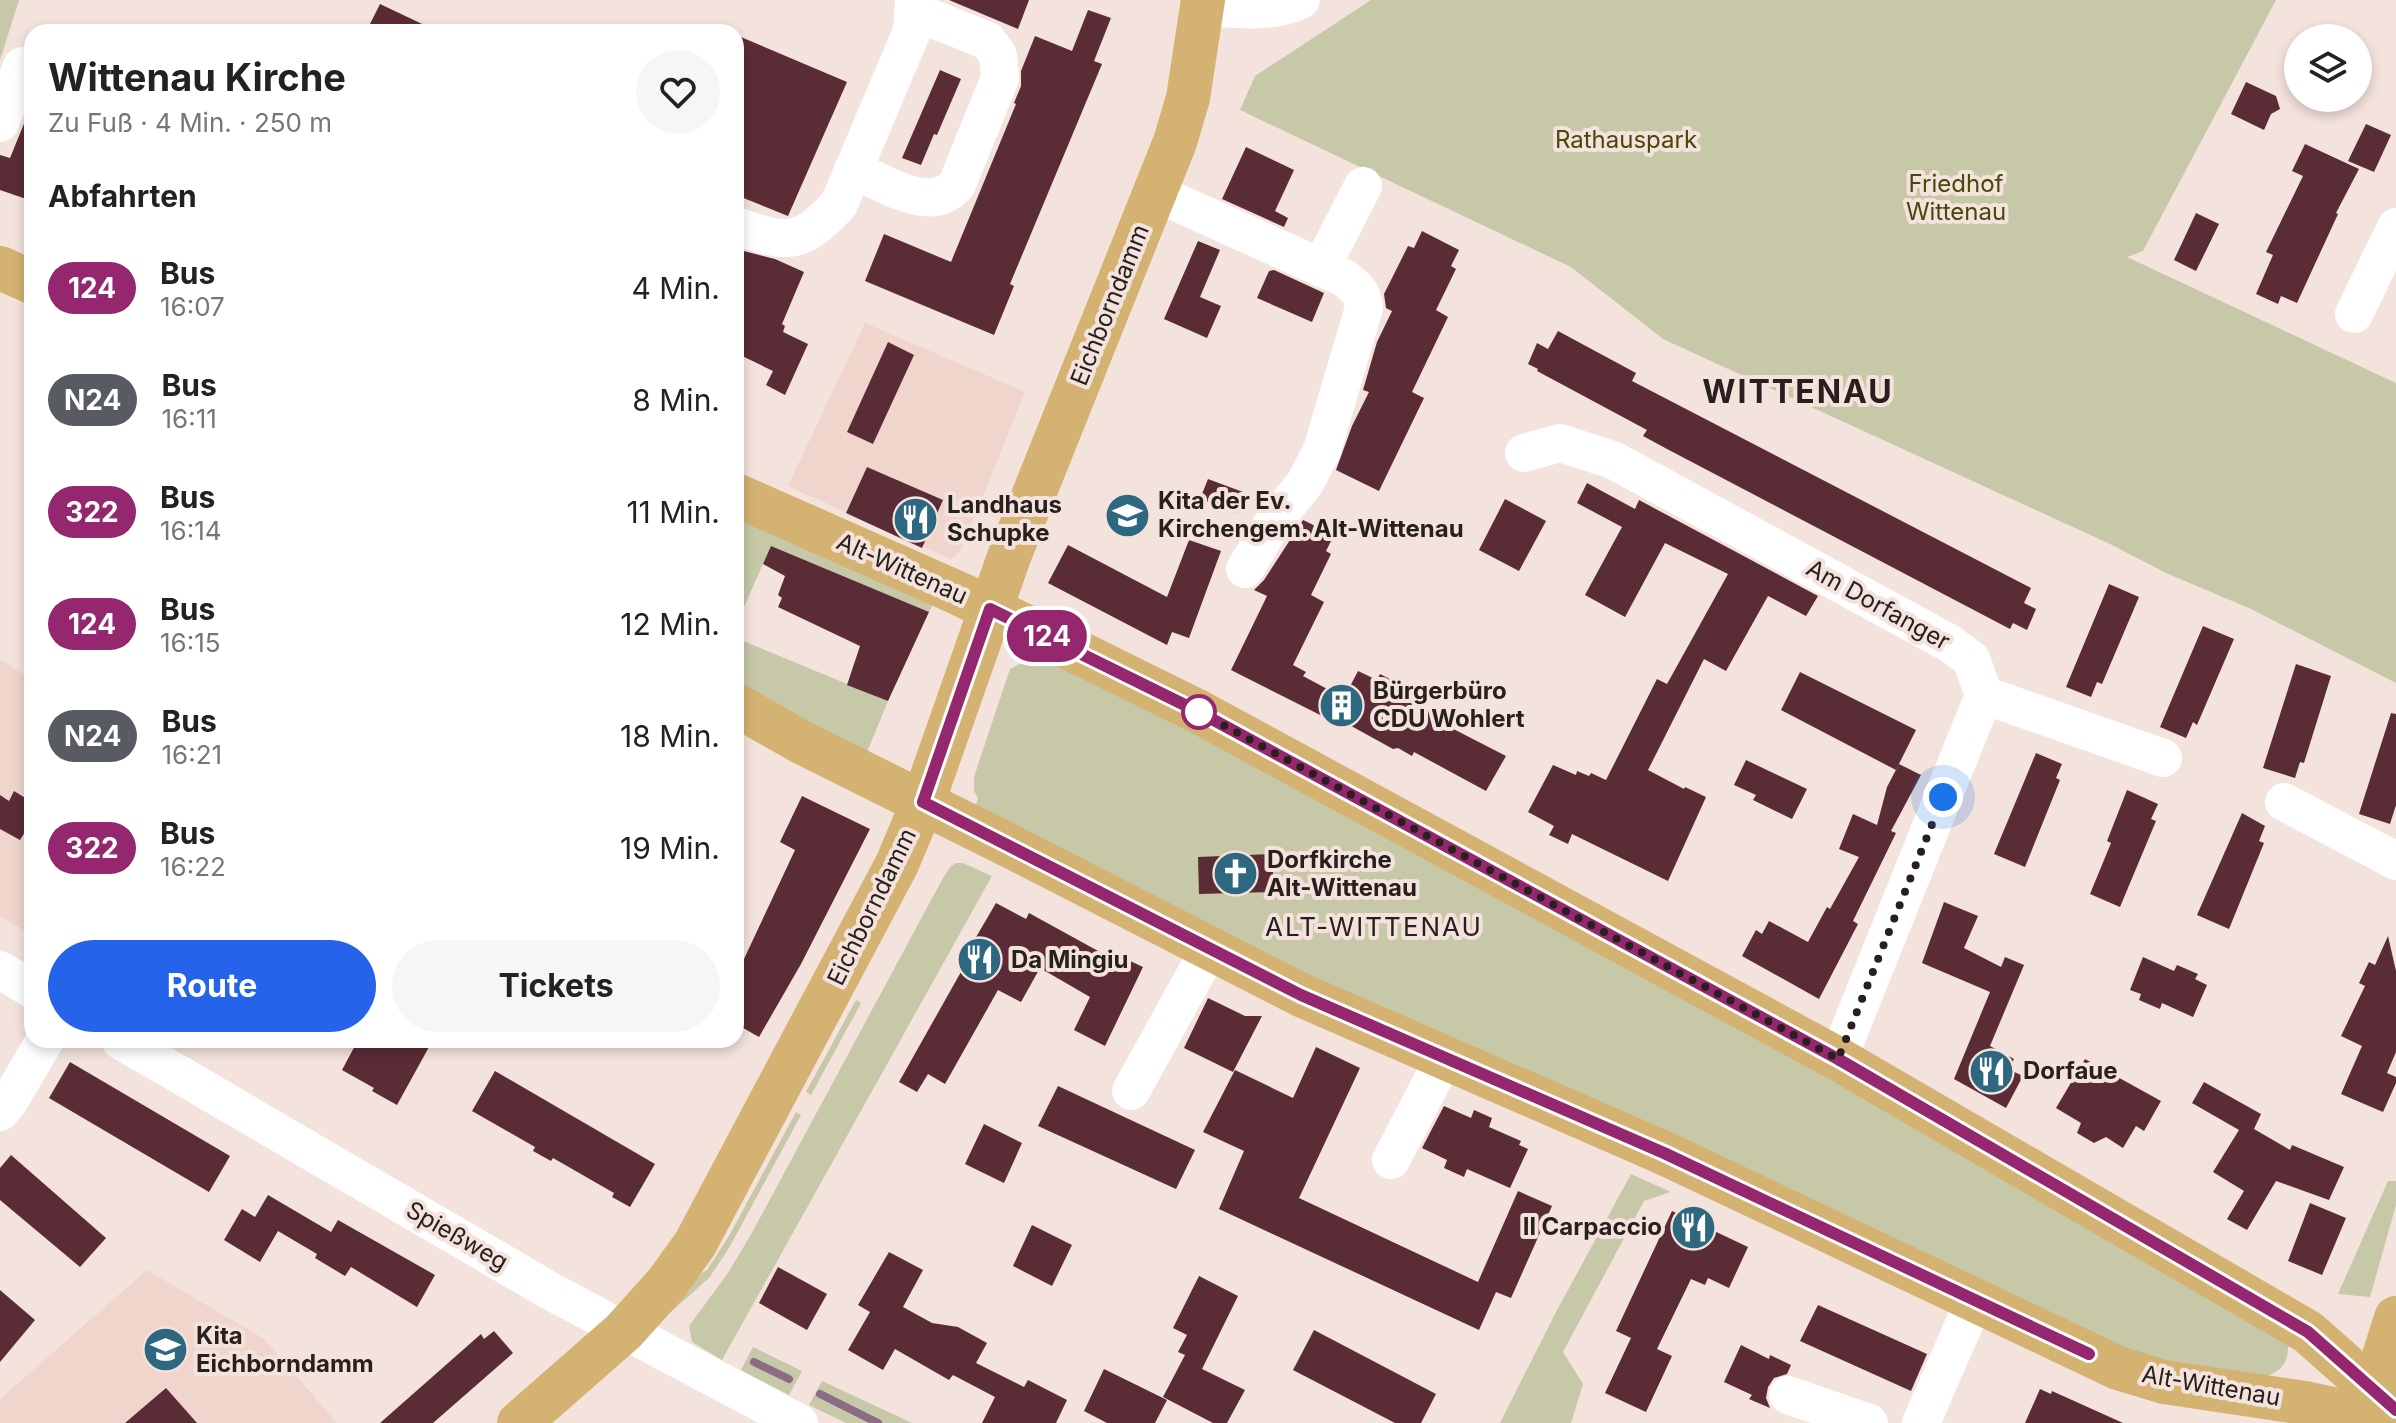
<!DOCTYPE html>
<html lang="de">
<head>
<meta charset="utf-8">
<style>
  body { margin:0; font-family:Inter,sans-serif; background:#f6f6f6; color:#222; height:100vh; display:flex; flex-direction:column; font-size:30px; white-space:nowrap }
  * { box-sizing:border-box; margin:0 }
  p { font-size:26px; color:#767676 }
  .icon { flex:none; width:44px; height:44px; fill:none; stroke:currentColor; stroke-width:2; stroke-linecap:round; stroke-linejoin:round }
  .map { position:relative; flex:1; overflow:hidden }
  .drawer { position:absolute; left:24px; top:24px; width:720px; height:1024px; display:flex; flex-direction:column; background:#fff; border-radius:24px; box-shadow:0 4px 12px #0003 }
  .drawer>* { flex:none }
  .badge { padding:0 16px; border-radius:26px; font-size:28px; line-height:52px }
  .tools { position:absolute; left:2284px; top:24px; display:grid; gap:16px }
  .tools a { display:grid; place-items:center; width:88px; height:88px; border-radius:50%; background:#fff; box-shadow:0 4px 12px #0003; font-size:40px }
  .you { position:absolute; width:40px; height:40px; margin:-20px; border:6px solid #fff; border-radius:50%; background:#1a73e8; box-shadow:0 0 0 12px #1a73e833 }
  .map>.badge { position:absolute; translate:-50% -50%; box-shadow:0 0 0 4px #fff }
  h2 { padding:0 24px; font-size:30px; line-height:72px }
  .round { display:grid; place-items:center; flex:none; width:84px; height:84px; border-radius:42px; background:#f6f6f6 }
  .overview { display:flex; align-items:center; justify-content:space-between; height:136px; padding:0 24px }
  h1 { font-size:38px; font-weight:700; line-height:60px }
  .cta { display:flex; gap:16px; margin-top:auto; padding:16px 24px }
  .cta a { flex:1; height:92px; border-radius:48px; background:#2563eb; color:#fff; font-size:32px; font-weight:700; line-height:92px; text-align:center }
  .cta a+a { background:#f6f6f6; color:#222 }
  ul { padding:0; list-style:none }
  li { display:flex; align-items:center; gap:24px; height:112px; padding:0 24px }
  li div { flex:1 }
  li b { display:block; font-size:30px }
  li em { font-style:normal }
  li .badge { min-width:88px; font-weight:700; text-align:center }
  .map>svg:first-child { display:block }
  .built { fill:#efd5cb }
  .green { fill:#c7c8a8 }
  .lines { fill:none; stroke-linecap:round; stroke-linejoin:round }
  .stream { stroke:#8c6c84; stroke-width:8 }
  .building { fill:#5a2c36 }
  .minor { stroke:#fff; stroke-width:38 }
  .major { stroke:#d4b271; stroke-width:44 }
  .line-casing { stroke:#fff; stroke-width:18 }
  .line { stroke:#95276e; stroke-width:12 }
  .walk { stroke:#27201e; stroke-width:8; stroke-dasharray:0 14.4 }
  .stop-dot { fill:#fff; stroke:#95276e; stroke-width:4 }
  .labels { text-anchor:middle; stroke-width:8; stroke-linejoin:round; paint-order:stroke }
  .park-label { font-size:24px; fill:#48480a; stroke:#f4e2dc }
  .street-label { font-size:24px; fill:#27201e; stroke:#f4e2dc }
  .poi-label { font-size:24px; font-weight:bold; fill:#27201e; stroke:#f4e2dc; text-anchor:start }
  .neighbourhood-label { font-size:26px; letter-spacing:2px; fill:#27201e; stroke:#f4e2dc }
  .district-label { font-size:32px; font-weight:bold; letter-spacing:2px; fill:#27201e; stroke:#f4e2dc }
</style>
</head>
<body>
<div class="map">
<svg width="2396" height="1423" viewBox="0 0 2396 1423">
  <rect width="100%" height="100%" fill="#f4e2dc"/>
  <g class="built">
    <polygon points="865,323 1025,392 960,552 951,559 788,486"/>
    <polygon points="0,660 32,679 32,935 0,916"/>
    <polygon points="147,1270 264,1339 337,1423 0,1423 0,1399"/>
  </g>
  <g class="green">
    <polygon points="0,0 19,0 0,60"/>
    <polygon points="1371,0 2276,0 2143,251 2127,257 2396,383 2396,683 2251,609 2166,573 2110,544 1663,339 1571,267 1240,110 1255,76"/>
    <polygon points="736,512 935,600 929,612 771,546 736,625"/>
    <polygon points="736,638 888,701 865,757 736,689"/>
    <path d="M 1045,651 L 1425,845 L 2287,1338 C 2291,1357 2284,1372 2265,1376 L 2128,1354 L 1275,967 L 974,812 L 978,798 L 974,791 L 974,777 L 1010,669 Z"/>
    <polygon points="956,863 963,863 992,876 722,1360 692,1342 689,1326 728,1273 753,1231 943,878 951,866"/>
    <polygon points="856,1000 861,1003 811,1095 806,1092"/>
    <polygon points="796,1112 801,1115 729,1248 709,1278 663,1319 683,1284 707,1270 729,1236"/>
    <polygon points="1631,1174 1671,1192 1644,1201 1563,1352 1583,1384 1571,1423 1500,1423 1555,1314"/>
    <polygon points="2388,1181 2396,1181 2396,1205 2370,1297 2338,1294"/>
    <polygon points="753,1347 802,1371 789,1395 741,1370"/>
    <polygon points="822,1381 912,1423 846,1423 809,1405"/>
  </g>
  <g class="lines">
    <g class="stream">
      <polyline points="754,1362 789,1379"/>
      <polyline points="820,1394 878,1423"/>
    </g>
  </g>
  <g class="building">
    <polygon points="949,0 1029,0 1018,29"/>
    <polygon points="380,4 439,32 366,32"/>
    <polygon points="1088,10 1111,18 1094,61 1102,64 1010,284 1014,286 994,335 865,281 884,234 951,262 1016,104 1014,103 1021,86 1021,71 1035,36 1072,51"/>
    <polygon points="736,35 847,82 788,216 736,195"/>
    <polygon points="940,70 961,79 937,135 934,134 921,165 902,158"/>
    <polygon points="2246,82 2276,96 2280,109 2271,114 2264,130 2231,114"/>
    <polygon points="32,104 32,201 0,190 0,155 10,158"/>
    <polygon points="2366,124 2391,135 2374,172 2348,161"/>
    <polygon points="2305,144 2359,169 2336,213 2338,214 2297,303 2281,296 2278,304 2256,294 2273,255 2266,252 2303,176 2292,171"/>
    <polygon points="1246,147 1294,170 1275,211 1288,218 1284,227 1222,199"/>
    <polygon points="2196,213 2219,224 2196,271 2174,260"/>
    <polygon points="1422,231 1459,250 1451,266 1456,269 1436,310 1448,317 1412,392 1424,398 1379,491 1336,470 1352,426 1369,392 1363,390 1377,342 1392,311 1386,308 1384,294 1408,246 1414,248"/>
    <polygon points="1198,241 1220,250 1200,297 1221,306 1207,338 1164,319"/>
    <polygon points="736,249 775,259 804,272 782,324 785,326 783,332 808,344 785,395 766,385 773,371 736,353"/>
    <polygon points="1274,270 1324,293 1312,322 1257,298 1269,271"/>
    <polygon points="1558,331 1636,373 1632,381 2031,588 2024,603 2036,609 2027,630 2013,623 2010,629 1667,449 1643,436 1647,430 1537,371 1538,369 1528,364 1537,343 1548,349"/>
    <polygon points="888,342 914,355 873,444 847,432"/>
    <polygon points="867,467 943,500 922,548 846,513"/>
    <polygon points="1208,479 1243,492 1235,513 1200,499"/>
    <polygon points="1587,483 1635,509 1639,500 1818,596 1806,616 1768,596 1726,671 1704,659 1648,770 1684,789 1685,787 1706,797 1668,881 1572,834 1568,844 1549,835 1554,826 1528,812 1553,765 1576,775 1577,771 1589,776 1591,773 1606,780 1657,679 1667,684 1728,574 1665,543 1625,617 1585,595 1622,527 1577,503"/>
    <polygon points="1505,499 1546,521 1519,571 1479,550"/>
    <polygon points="1303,520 1334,535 1326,551 1331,554 1311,595 1324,602 1293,665 1306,672 1303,676 1344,698 1358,671 1377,680 1380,674 1425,697 1421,706 1434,713 1432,718 1506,756 1486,791 1414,752 1412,756 1398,748 1393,749 1344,722 1342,726 1231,670 1267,596 1254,590 1264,580"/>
    <polygon points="1189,540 1221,551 1189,638 1172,632 1167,645 1048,583 1068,545 1167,597"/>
    <polygon points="771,546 929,612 888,701 847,685 860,646 778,607 782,598 778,595 785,576 763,564"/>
    <polygon points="2109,584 2139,597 2102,684 2097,682 2091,697 2066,687"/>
    <polygon points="2203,626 2234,639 2197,725 2193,722 2186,738 2160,727"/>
    <polygon points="2296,664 2331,676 2304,763 2300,762 2295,778 2263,768"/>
    <polygon points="1800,672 1916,730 1896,770 1781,710"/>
    <polygon points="2391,713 2396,714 2396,805 2390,824 2359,814"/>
    <polygon points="2036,753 2062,764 2056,778 2060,780 2025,867 1994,854"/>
    <polygon points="1746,760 1807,789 1792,819 1753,800 1756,795 1734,785"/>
    <polygon points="1899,764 1921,775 1891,831 1896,833 1853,921 1858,924 1819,999 1742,956 1756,930 1762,934 1769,921 1808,942 1827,907 1830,909 1859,857 1839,849 1853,814 1877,825 1887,787"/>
    <polygon points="2127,790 2158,804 2151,819 2156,821 2120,907 2090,894 2111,843 2107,841"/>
    <polygon points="14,791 32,802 32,821 20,840 0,829 0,795 9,801"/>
    <polygon points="802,796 870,829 801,964 759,1037 736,1024 736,976 795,850 780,842"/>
    <polygon points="2242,813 2265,826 2259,841 2264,843 2229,929 2197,915"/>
    <polygon points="1272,854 1274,892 1199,894 1198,857"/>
    <polygon points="1944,902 1978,916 1964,948 2001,967 2005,957 2024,965 1990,1046 2014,1059 2008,1069 2023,1076 2006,1108 1954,1079 1990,992 1922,963"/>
    <polygon points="996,903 1026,919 1029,913 1109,957 1111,952 1143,967 1105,1046 1074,1030 1090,997 1040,968 1021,1002 998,990 945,1084 928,1074 917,1092 899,1082 966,963 959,959 969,942 972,944"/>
    <polygon points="2388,936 2396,971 2396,1052 2387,1073 2396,1077 2396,1083 2383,1112 2341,1094 2362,1046 2341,1036 2365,986 2359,983 2369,962 2375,965"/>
    <polygon points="2143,957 2174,971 2177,965 2198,974 2195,979 2207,985 2193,1017 2162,1003 2160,1009 2139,1000 2141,994 2130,990"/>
    <polygon points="1208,998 1245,1016 1262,1016 1233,1072 1184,1048"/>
    <polygon points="358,1040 415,1040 429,1047 397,1105 372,1091 374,1088 342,1070"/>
    <polygon points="1316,1047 1360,1068 1299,1198 1478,1282 1518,1191 1552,1206 1511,1298 1496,1292 1479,1330 1219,1209 1244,1151 1203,1132 1235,1070 1293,1098"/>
    <polygon points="2085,1059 2161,1101 2144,1131 2136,1126 2123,1148 2106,1137 2094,1143 2077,1133 2081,1123 2056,1108"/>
    <polygon points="70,1062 230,1156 209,1192 49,1098"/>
    <polygon points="495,1071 655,1164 630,1207 612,1197 614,1193 553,1158 551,1161 533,1151 535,1147 472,1111"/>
    <polygon points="2204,1082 2261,1114 2254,1129 2290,1150 2292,1145 2344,1167 2329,1200 2276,1181 2247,1230 2227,1219 2244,1191 2213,1172 2239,1130 2192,1103"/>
    <polygon points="1058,1086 1195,1150 1176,1189 1038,1126"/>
    <polygon points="1444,1106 1471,1118 1474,1110 1492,1118 1489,1127 1521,1141 1519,1145 1528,1149 1510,1188 1467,1169 1464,1177 1444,1168 1447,1160 1422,1148"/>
    <polygon points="984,1124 1022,1143 1004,1183 965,1164"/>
    <polygon points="11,1155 106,1238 80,1267 0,1200 0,1168"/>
    <polygon points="268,1195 331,1232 338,1220 435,1275 417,1307 351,1267 345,1276 315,1258 317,1254 278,1231 260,1262 224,1240 242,1209 255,1217"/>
    <polygon points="2310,1203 2346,1218 2322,1275 2288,1261"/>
    <polygon points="1672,1211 1748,1247 1729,1288 1708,1278 1705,1285 1691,1279 1657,1349 1672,1356 1646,1412 1605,1393 1631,1338 1616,1331"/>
    <polygon points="1032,1225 1072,1245 1052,1286 1013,1266"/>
    <polygon points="889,1252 923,1270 903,1307 932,1323 958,1327 987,1343 976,1363 1024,1387 1028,1380 1067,1400 1056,1423 982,1423 995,1397 953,1375 949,1380 895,1349 883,1370 848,1350 870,1312 858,1305"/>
    <polygon points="778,1267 827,1294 807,1330 759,1303"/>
    <polygon points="1199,1276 1238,1296 1202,1369 1245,1390 1227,1423 1213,1423 1163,1397 1185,1355 1178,1352 1187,1335 1173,1328"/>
    <polygon points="0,1290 35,1320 0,1362"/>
    <polygon points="1818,1305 1927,1354 1911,1391 1800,1341"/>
    <polygon points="1314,1330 1436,1394 1421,1423 1395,1423 1293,1370"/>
    <polygon points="494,1331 513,1353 433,1423 380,1423 481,1334 484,1339"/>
    <polygon points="1741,1345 1769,1359 1770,1355 1791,1365 1787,1374 1774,1378 1768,1387 1766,1398 1770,1408 1749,1399 1752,1395 1724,1382"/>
    <polygon points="1104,1369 1167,1400 1155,1423 1107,1423 1084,1411"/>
    <polygon points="166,1388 197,1423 125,1423"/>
    <polygon points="2040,1389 2051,1394 2052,1391 2123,1423 2025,1423"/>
  </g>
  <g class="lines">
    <g class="minor">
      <path d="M 1203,7 C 1235,9 1271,14 1301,0"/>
      <polyline points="0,123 22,66"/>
      <path d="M 853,170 C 883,182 932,216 957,184 L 1000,78 L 998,55 L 988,41 L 913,11"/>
      <path d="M 1156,193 L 1344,278 C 1356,287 1363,293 1364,308 L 1322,450 L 1305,483 L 1274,521 L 1245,569"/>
      <path d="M 736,226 C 788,244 800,246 839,204 L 912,31 L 914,0"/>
      <polyline points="1321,268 1363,186"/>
      <polyline points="2354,314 2396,227"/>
      <polyline points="1524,453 1560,443 1613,460 1949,643 1971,659 1984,695 1838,1059"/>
      <polyline points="1984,695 2163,758"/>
      <polyline points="2284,802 2396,861"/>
      <polyline points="0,970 32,989"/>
      <polyline points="120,1040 552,1292 799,1423"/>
      <polyline points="1131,1091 1210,948"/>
      <polyline points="0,1112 10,1100 45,1040"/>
      <polyline points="1391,1160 1444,1058"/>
      <polyline points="1788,1395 1869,1423"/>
      <polyline points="1921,1423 1975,1299"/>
    </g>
    <g class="major">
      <polyline points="0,268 32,282"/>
      <polyline points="736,495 960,594 1199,712 1838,1059 2308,1332 2396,1410"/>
      <polyline points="736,705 801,742 1006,844 1301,995 1664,1153 2118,1368 2164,1382 2305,1403 2396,1423"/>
      <polyline points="2366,1413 2396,1318"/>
      <polyline points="519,1423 624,1331 667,1283 695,1244 897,864 923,802 1010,554 1175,142 1188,98 1203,0"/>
    </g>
  </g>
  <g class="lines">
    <defs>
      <polyline id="line" points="2089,1354 1664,1153 1301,995 923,802 990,609 1199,712 1838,1059 2308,1332 2396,1410"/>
    </defs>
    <use href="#line" class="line-casing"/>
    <use href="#line" class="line"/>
    <polyline class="walk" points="1199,712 1838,1059 1943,797"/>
  </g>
  <defs>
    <symbol id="school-disc" viewBox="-11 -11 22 22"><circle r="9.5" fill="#2e6780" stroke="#f4e2dc"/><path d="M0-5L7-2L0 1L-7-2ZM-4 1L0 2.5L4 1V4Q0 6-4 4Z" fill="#fff"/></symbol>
    <symbol id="restaurant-disc" viewBox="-11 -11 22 22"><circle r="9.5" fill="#2e6780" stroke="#f4e2dc"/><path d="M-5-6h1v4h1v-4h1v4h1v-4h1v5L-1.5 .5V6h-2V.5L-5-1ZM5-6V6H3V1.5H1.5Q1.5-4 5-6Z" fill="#fff"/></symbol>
    <symbol id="building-disc" viewBox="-11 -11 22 22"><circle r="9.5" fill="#2e6780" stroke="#f4e2dc"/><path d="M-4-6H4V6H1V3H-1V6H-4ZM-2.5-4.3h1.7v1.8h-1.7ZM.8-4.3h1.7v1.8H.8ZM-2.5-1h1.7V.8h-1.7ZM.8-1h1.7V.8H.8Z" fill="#fff"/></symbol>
    <symbol id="church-disc" viewBox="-11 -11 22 22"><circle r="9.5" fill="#2e6780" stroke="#f4e2dc"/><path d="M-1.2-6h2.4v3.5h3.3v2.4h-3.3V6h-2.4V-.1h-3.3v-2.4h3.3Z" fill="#fff"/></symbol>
  </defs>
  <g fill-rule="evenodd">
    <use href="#school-disc" x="1102" y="490" width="51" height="51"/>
    <use href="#restaurant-disc" x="890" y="494" width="51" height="51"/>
    <use href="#building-disc" x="1316" y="680" width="51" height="51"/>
    <use href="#church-disc" x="1210" y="848" width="51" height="51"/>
    <use href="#restaurant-disc" x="954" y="934" width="51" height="51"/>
    <use href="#restaurant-disc" x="1966" y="1046" width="51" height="51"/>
    <use href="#restaurant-disc" x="1668" y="1202" width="51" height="51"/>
    <use href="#school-disc" x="140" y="1324" width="51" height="51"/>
  </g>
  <circle class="stop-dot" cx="1199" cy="712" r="16"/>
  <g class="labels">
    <g class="park-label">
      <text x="1626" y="148">Rathauspark</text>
      <text x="1956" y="192">Friedhof<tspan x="1956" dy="28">Wittenau</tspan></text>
    </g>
    <g class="street-label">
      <text transform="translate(1110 305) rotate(-68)" y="8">Eichborndamm</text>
      <text transform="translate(902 569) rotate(24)" y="8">Alt-Wittenau</text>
      <text transform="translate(1878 605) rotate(29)" y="8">Am Dorfanger</text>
      <text transform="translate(872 907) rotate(-64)" y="8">Eichborndamm</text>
      <text transform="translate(457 1236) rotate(30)" y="8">Spießweg</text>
      <text transform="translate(2211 1386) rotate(10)" y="8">Alt-Wittenau</text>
    </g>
    <g class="poi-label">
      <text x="1158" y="509">Kita der Ev.<tspan x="1158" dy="28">Kirchengem. Alt-Wittenau</tspan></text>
      <text x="947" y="513">Landhaus<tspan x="947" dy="28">Schupke</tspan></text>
      <text x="1373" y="699">Bürgerbüro<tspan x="1373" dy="28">CDU Wohlert</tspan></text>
      <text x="1267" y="868">Dorfkirche<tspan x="1267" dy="28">Alt-Wittenau</tspan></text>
      <text x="1011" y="968">Da Mingiu</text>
      <text x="2023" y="1079">Dorfaue</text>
      <text x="1662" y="1235" text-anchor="end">Il Carpaccio</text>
      <text x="196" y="1344">Kita<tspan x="196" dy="28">Eichborndamm</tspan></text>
    </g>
    <g class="neighbourhood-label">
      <text x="1374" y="936">ALT-WITTENAU</text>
    </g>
    <g class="district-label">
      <text x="1798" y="403">WITTENAU</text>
    </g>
  </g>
</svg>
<div class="tools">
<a><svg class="icon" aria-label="layers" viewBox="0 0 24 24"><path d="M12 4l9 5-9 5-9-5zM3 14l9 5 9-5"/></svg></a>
</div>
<div class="you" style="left:1943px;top:797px"></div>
<b class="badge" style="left:1047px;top:636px;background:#95276e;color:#fff">124</b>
<section class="drawer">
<div class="overview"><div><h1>Wittenau Kirche</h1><p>Zu Fuß · 4 Min. · 250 m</p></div><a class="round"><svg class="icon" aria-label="heart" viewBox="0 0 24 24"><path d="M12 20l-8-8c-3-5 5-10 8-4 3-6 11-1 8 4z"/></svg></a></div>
<h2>Abfahrten</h2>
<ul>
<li><span class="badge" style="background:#95276e;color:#fff">124</span><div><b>Bus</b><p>16:07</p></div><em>4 Min.</em></li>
<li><span class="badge" style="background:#595b62;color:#fff">N24</span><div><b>Bus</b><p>16:11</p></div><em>8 Min.</em></li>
<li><span class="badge" style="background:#95276e;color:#fff">322</span><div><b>Bus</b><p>16:14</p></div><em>11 Min.</em></li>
<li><span class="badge" style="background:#95276e;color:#fff">124</span><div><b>Bus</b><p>16:15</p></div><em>12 Min.</em></li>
<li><span class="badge" style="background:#595b62;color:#fff">N24</span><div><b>Bus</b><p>16:21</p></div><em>18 Min.</em></li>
<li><span class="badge" style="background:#95276e;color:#fff">322</span><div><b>Bus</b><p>16:22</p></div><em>19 Min.</em></li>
</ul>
<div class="cta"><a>Route</a><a>Tickets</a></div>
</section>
</div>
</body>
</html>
